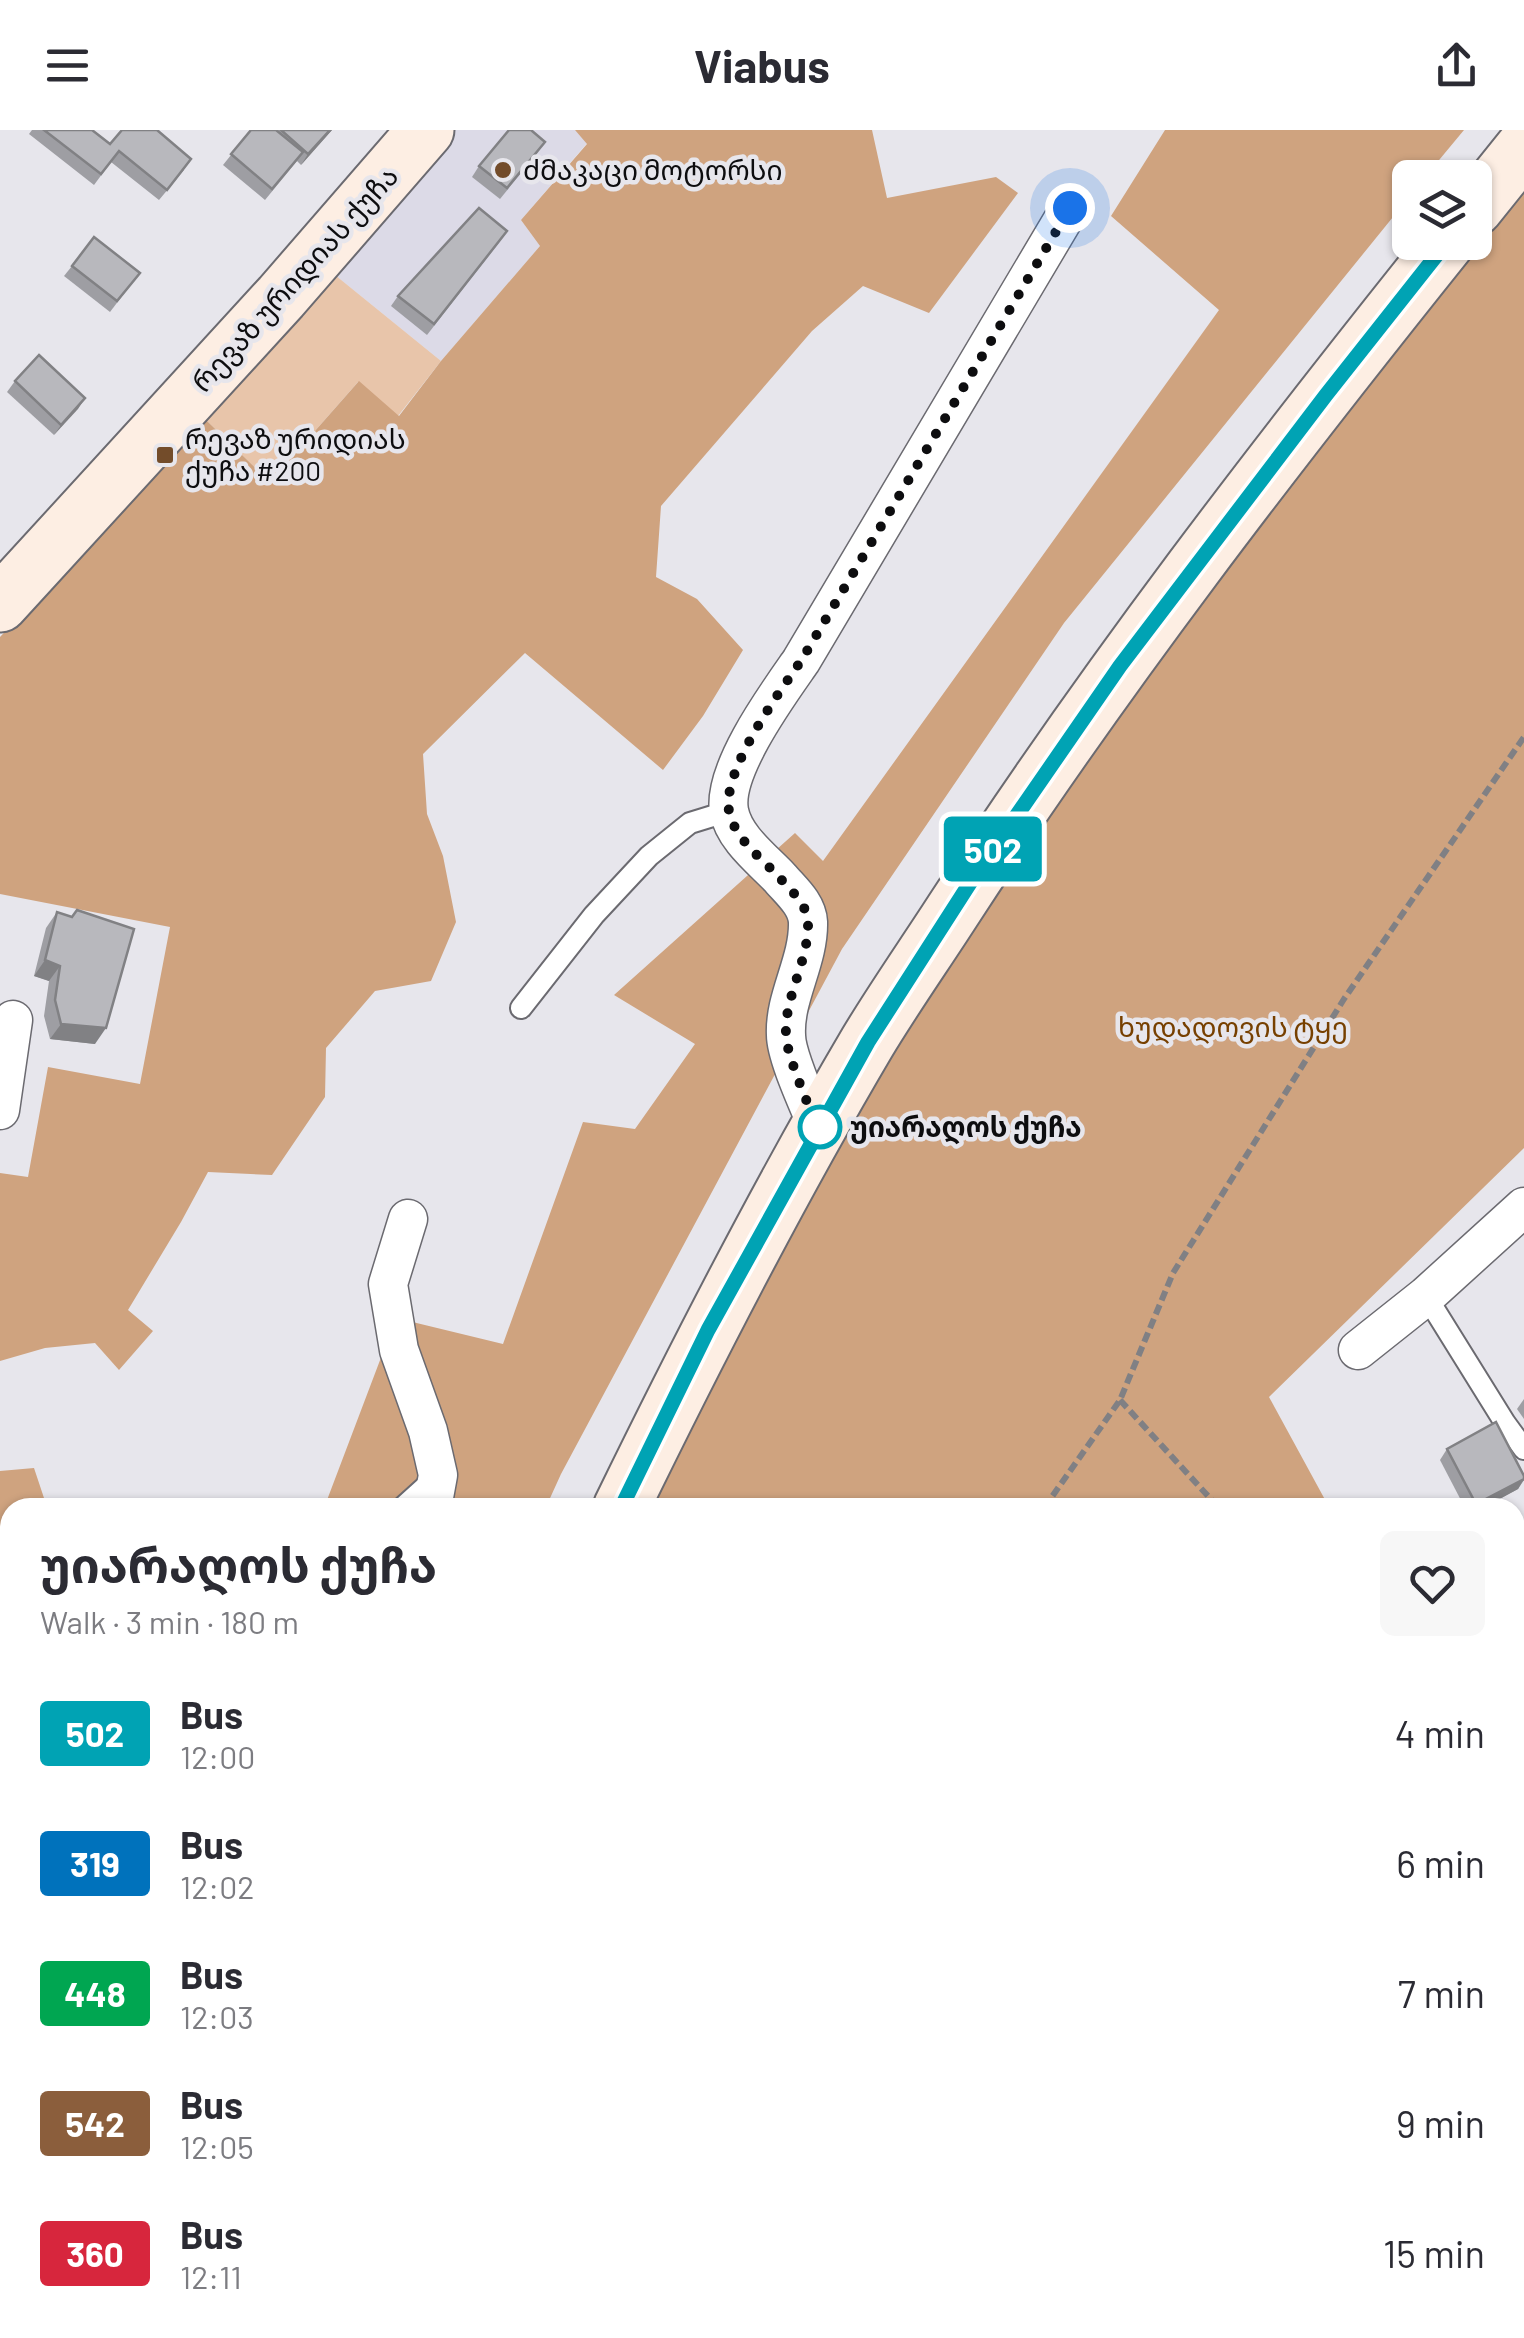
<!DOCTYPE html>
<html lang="en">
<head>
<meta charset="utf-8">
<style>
  body { margin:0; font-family:Barlow,"Noto Sans Georgian",sans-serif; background:#f7f7f7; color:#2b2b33; height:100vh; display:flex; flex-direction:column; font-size:38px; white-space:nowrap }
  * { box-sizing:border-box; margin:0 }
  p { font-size:32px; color:#7c7c81 }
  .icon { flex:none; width:55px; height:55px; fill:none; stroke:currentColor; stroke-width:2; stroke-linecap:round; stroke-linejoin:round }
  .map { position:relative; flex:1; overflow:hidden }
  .drawer { position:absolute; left:0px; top:1368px; width:1525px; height:842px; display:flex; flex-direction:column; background:#fff; border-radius:30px 30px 0 0; box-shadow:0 2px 8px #0004 }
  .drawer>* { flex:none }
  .badge { padding:0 20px; border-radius:8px; font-size:35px; line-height:65px }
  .fabs { position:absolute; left:1392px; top:30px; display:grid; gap:20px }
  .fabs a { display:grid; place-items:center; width:100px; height:100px; border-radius:15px; background:#fff; box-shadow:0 2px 8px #0004; font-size:50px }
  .you { position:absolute; width:50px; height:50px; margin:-25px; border:8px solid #fff; border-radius:50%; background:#1a73e8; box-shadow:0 0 0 15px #1a73e833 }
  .map>.badge { position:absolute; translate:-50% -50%; box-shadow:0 0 0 5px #fff }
  .round { display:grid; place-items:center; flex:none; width:105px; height:105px; border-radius:15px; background:#f7f7f7 }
  .head { display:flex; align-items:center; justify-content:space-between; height:170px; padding:0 40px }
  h1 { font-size:48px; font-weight:700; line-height:75px }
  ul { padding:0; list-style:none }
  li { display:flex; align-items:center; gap:30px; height:130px; padding:0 40px }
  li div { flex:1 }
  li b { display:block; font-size:38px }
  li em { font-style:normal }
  li .badge { min-width:110px; font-weight:700; text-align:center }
  header { display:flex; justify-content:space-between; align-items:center; height:130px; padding:0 40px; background:#fff; font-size:45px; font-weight:700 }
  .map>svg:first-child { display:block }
  .built { fill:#dcdae7 }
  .green { fill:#e8c5aa }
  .forest { fill:#cfa37f }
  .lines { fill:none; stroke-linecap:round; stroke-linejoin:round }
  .lane-casing { stroke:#6b6a70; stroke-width:24 }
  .street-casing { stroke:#6b6a70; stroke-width:41 }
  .secondary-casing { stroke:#6b6a70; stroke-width:59 }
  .path { stroke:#808084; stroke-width:6; stroke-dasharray:10 5; stroke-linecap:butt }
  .lane { stroke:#fff; stroke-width:20 }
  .street { stroke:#fff; stroke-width:38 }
  .secondary { stroke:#fdeee3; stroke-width:55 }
  .wall { fill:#9e9ea3 }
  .shaded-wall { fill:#818184 }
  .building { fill:#b8b8bd; stroke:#818184; stroke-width:2.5 }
  .line-casing { stroke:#fff; stroke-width:22 }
  .line { stroke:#00a3b4; stroke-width:15 }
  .walk { stroke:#0d0d0f; stroke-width:10; stroke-dasharray:0 18 }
  .poi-dot { fill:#734c2a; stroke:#e7e6ec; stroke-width:4 }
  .stop-dot { fill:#fff; stroke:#00a3b4; stroke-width:5 }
  .labels { text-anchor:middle; stroke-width:9; stroke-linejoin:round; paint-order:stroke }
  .poi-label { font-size:28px; fill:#0d0d0f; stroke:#e7e6ec; text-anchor:start }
  .street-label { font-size:28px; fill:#0d0d0f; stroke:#e7e6ec }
  .park-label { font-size:28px; fill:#774000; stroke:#e7e6ec }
  .stop-label { font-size:28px; font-weight:bold; fill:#0d0d0f; stroke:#e7e6ec; text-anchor:start }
</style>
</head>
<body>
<header><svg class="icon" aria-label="menu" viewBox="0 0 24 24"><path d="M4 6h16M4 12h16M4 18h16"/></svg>Viabus<svg class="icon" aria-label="share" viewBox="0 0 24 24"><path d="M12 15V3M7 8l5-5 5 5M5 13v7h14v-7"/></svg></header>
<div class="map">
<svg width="1524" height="2208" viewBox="0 0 1524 2208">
  <rect width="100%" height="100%" fill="#e7e6ec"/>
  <polygon class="built" points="455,0 575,0 587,13 521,90 540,116 441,231 335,145"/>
  <polygon class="green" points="335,145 441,231 398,286 358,252 270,352 206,290"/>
  <g class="forest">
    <polygon points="575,0 872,0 887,68 996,47 1018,63 929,183 863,156 812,201 661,376 656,447 697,469 743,520 703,586 663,640 525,523 423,624 427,684 443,726 456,792 431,851 375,861 326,918 325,967 272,1045 208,1042 181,1092 128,1180 153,1201 119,1240 95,1213 45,1218 0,1231 0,1043 28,1047 48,937 140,954 170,797 0,764 0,507 206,290 270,352 359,251 399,286 441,231 540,116 521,90 587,14"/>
    <polygon points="1165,0 1464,0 1425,47 1410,48 1410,66 1064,493 842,819 561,1344 546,1377 324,1378 396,1188 503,1214 583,992 635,999 695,914 614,865 795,703 823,731 1219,180 1111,86"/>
    <polygon points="1524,50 1524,1018 1269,1267 1329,1377 629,1378 1074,590 1472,113 1475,112 1475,109"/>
    <polygon points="34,1338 47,1377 10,1378 10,2200 166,2200 162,2208 10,2208 0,2203 0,1341"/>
    <polygon points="1515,1722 1517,1726 1524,1723 1524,2208 214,2208 217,2200 1515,2200"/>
  </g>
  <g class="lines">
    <defs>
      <g id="lane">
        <polyline points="521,878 594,785 649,726 690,693 729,681"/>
        <polyline points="1426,1166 1505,1293 1524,1319"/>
        <polyline points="402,1378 433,1350"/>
      </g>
      <g id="street">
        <polyline points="0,980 13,890"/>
        <path d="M 819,1000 C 810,977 786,927 786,905 C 784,867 809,831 808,792 C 807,774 791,761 780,748 C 762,729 734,708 729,681 C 722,640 778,564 801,531 L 1070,78"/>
        <polyline points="408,1089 388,1154 399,1220 428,1301 438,1345 432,1378"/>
        <polyline points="1358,1220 1426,1166 1524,1077"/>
      </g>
      <g id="secondary">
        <polyline points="1475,78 1524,17"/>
        <polyline points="0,474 281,167 426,0"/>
        <path d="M 621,1378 C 698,1220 778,1064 867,913 C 894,868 925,824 954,779 C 1105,547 1274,328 1447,112"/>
        <polyline points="233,2208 237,2200"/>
      </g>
    </defs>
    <use href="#lane" class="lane-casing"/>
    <use href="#street" class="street-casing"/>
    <use href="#secondary" class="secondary-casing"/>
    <g class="path">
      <polyline points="1120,1270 1219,1378"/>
      <polyline points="1044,1378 1120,1270 1173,1143 1344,869 1524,607"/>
      <polyline points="1515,1661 1524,1660"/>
      <polyline points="1515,1889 1524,1883"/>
      <polyline points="616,2208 620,2200"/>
      <polyline points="699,2208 704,2200"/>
      <polyline points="1234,2208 1241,2200"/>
    </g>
    <use href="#lane" class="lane"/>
    <use href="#street" class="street"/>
    <use href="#secondary" class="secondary"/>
  </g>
  <g class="wall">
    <polygon points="32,0 92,0 110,14 184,40 159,70 111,32 94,55 29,4"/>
    <polygon points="251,0 332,0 301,35 297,31 265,70 223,35"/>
    <polygon points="538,22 500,69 472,47 479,36"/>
    <polygon points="500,111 427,205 391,176 398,166"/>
    <polygon points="72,136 132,153 110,182 64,146"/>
    <polygon points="15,251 85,268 54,305 7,262"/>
    <polygon points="57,782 95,914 50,909 44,886 49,851 34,846 46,798"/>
    <polygon points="1524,1269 1524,1289 1517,1279"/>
    <polygon points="1447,1319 1524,1346 1524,1350 1518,1359 1483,1378 1465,1378 1440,1330"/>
  </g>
  <g class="shaded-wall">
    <polygon points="330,0 332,0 301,35 308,24"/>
    <polygon points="85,268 78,279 54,305 61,295"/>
    <polygon points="45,830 60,836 49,851 34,846"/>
    <polygon points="61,894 106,898 95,914 50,909"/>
    <polygon points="1524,1349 1518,1359 1483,1378 1474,1378 1476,1374"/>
  </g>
  <g class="building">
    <polygon points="44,0 92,0 110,14 122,0 157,0 191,29 167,60 119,21 101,44"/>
    <polygon points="251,0 276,0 303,22 272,59 231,24"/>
    <polygon points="281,0 330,0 308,24"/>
    <polygon points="509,0 531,0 545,12 507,58 479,36"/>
    <polygon points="479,78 507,101 434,194 398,166"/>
    <polygon points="94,107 140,143 117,171 72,136"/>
    <polygon points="39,225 85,268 61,295 15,251"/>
    <polygon points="77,780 134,799 106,898 61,894 55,870 60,836 45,830 57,782 72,787"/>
    <polygon points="1496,1292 1524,1346 1524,1349 1476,1374 1447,1319"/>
  </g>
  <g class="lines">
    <defs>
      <polyline id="line" points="621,1378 708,1200 868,912 970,753 1120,536 1326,265 1447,112"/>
    </defs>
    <use href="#line" class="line-casing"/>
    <use href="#line" class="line"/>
    <path class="walk" d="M 820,997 L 818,1000 C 810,977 787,928 786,905 C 784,867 809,831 808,792 C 807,774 791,761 780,748 C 762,729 734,708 729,681 C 722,641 778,564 801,531 L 1070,78"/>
  </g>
  <g class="poi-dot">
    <circle cx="503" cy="40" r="10"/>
    <rect x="155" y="315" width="20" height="20" rx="5"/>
  </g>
  <circle class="stop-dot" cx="820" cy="997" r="20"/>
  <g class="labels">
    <g class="poi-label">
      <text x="523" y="50">ძმაკაცი მოტორსი</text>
      <text x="185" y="319">რევაზ ურიდიას<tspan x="185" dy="32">ქუჩა #200</tspan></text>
    </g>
    <g class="street-label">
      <text transform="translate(295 149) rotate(-48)" y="10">რევაზ ურიდიას ქუჩა</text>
    </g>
    <g class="park-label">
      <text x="1233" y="907">ხუდადოვის ტყე</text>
    </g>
    <g class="stop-label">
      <text x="850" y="1007">უიარაღოს ქუჩა</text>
    </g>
  </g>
</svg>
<div class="fabs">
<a><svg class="icon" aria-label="layers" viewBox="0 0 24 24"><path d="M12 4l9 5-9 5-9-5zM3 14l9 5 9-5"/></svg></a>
</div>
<div class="you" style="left:1070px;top:78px"></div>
<b class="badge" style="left:993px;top:719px;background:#00a3b4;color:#fff">502</b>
<section class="drawer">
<div class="head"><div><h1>უიარაღოს ქუჩა</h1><p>Walk · 3 min · 180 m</p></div><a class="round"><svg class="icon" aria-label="heart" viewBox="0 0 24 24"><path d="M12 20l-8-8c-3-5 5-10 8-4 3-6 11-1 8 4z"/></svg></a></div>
<ul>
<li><span class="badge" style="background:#00a3b4;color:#fff">502</span><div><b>Bus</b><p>12:00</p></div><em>4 min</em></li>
<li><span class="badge" style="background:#0072bc;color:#fff">319</span><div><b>Bus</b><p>12:02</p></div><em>6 min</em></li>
<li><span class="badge" style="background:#00a651;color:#fff">448</span><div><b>Bus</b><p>12:03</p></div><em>7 min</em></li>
<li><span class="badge" style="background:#8b5e3c;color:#fff">542</span><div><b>Bus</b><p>12:05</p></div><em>9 min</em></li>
<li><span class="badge" style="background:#d7263d;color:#fff">360</span><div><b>Bus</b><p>12:11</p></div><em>15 min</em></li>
</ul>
</section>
</div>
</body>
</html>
